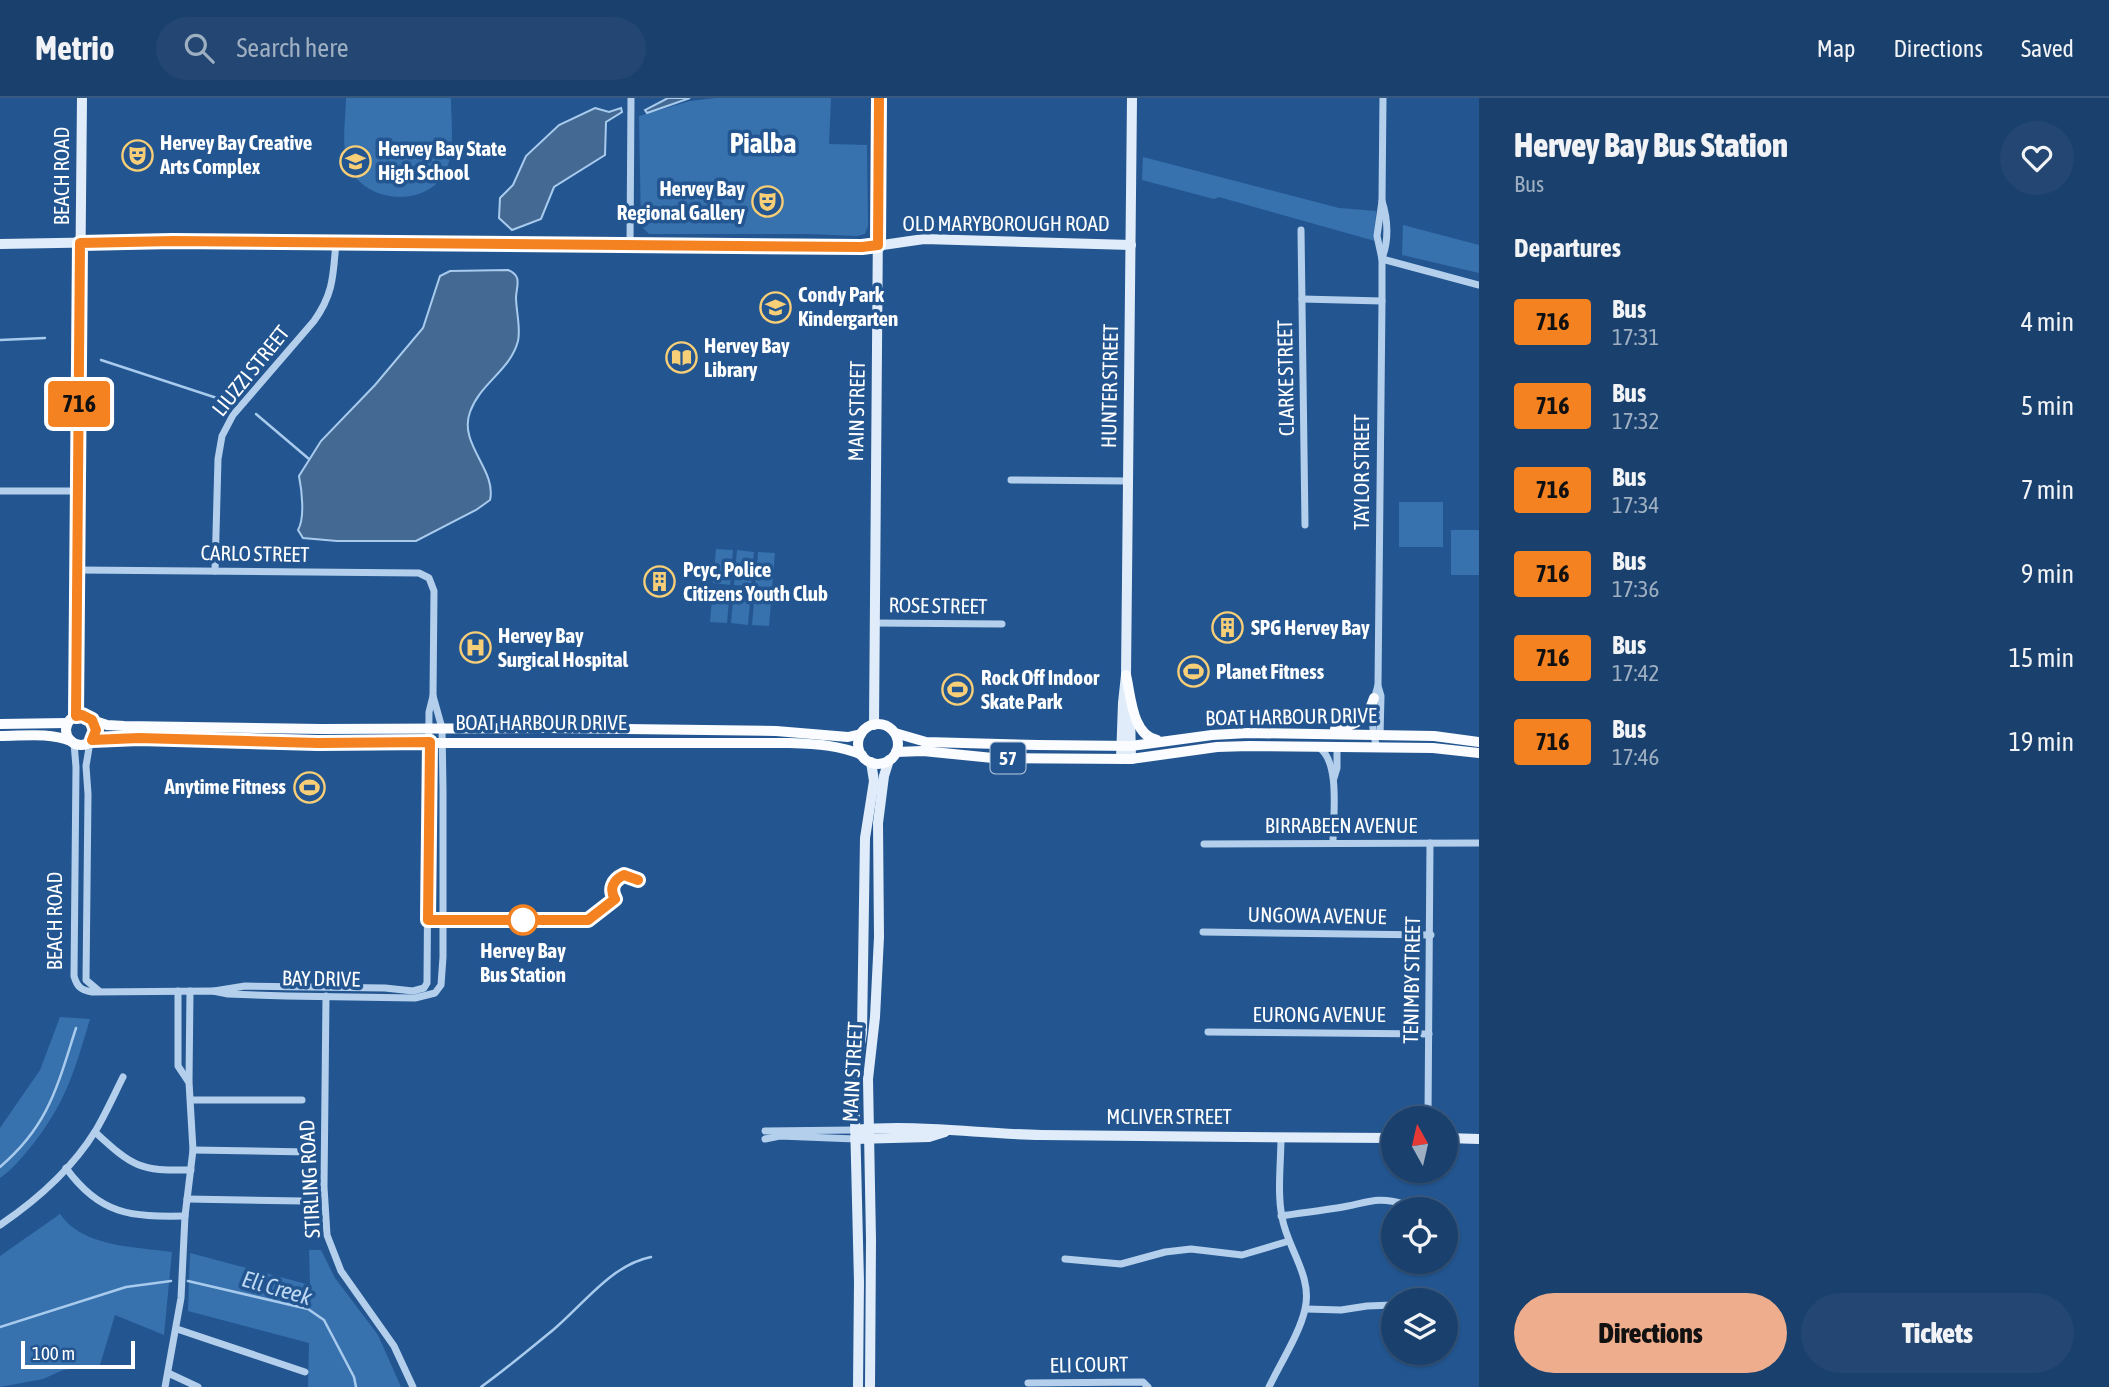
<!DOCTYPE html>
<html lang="en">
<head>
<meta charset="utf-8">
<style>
  body { margin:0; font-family:"Asap Condensed",sans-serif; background:#234772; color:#f1f3f6; height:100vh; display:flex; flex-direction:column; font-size:26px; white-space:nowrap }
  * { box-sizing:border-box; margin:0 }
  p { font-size:23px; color:#9fafc2 }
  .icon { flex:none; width:38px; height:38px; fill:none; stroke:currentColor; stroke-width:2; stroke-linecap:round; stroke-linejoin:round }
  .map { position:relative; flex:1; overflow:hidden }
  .panel { display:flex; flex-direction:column; background:#1a406d; width:630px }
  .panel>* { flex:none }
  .badge { padding:0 14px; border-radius:5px; font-size:24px; line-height:46px }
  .needle { width:46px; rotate:352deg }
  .controls { position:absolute; left:1381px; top:1008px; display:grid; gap:14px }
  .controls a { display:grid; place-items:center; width:77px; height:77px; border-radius:50%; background:#1a406d; box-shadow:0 2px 5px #0004,0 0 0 2px #385980; font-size:35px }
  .scale { position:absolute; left:21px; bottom:18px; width:114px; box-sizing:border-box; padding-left:7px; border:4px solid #fff; border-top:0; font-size:19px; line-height:24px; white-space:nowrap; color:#fff; -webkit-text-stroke:5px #235691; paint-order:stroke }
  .map>.badge { position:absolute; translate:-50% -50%; box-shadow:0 0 0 4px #fff }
  h2 { padding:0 35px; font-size:26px; line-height:63px }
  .round { display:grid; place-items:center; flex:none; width:74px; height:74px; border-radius:37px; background:#234772 }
  .overview { display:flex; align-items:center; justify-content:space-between; height:119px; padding:0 35px }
  h1 { font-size:33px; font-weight:800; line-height:52px }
  .primary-button { display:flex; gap:14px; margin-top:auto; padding:14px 35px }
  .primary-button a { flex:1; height:80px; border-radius:42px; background:#eead8d; color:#111; font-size:28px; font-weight:800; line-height:80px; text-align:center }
  .primary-button a+a { background:#234772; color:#f1f3f6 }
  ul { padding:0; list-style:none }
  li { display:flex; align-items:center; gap:21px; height:84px; padding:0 35px }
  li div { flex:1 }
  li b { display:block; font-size:26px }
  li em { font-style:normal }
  li .badge { min-width:77px; font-weight:700; text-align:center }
  header { display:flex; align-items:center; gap:42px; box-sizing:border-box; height:98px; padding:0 35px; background:#1a406d; border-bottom:2px solid #385980 }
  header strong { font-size:33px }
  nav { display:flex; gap:38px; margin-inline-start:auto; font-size:24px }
  .search { width:490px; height:63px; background:#234772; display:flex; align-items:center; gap:18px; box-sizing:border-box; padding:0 24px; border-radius:38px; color:#9fafc2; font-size:26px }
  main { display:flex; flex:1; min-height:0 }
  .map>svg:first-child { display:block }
  .green { fill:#3771ae }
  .water { fill:#446992; stroke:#a8cbed; stroke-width:2 }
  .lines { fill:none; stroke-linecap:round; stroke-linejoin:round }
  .stream { stroke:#a8cbed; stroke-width:2.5 }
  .street { stroke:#b4cfec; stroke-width:7 }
  .secondary { stroke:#e0ecfa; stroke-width:10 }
  .primary { stroke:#fafcff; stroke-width:10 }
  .line-casing { stroke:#fff; stroke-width:16 }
  .line { stroke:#f58220; stroke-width:10 }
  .stop-dot { fill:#fff; stroke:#f58220; stroke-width:3.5 }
  .labels { text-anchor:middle; stroke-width:7; stroke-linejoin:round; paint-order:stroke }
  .shield { fill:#235691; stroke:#bdccde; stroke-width:2 }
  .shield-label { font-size:19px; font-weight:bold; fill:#fff }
  .poi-label { font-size:21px; font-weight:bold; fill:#fff; stroke:#235691; text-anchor:start }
  .street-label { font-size:21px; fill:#fff; stroke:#235691 }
  .stop-label { font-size:21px; font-weight:bold; fill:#fff; stroke:#235691 }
  .water-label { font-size:23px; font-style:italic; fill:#c0d9f3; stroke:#235691 }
  .district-label { font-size:28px; font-weight:bold; fill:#fff; stroke:#235691 }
</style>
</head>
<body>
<header>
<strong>Metrio</strong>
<div class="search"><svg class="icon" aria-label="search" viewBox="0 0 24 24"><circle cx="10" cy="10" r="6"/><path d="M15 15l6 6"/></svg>Search here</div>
<nav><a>Map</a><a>Directions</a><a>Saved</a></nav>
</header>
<main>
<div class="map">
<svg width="1479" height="1289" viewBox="0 0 1479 1289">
  <rect width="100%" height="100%" fill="#235691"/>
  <g class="green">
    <path d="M 346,0 L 451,0 C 451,22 455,49 447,70 C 431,110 367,107 350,70 C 340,51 346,21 346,0 Z"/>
    <polygon points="715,0 831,0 829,46 867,47 868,128 865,136 857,138 807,136 649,136 641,128 639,18 690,3"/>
    <polygon points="1143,59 1339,110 1376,113 1375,143 1219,99 1214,101 1142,82"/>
    <polygon points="1403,127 1479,147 1479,175 1402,157"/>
    <rect x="1399" y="404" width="44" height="45"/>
    <rect x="1451" y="432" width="28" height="45"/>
    <polygon points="716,451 733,452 730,487 713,485"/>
    <polygon points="737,452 754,454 751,488 734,487"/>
    <polygon points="758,454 775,455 772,490 755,488"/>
    <polygon points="713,489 730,491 727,525 710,524"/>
    <polygon points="734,491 751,492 748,527 731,525"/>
    <polygon points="755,492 772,494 769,528 752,527"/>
    <path d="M 60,919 L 90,921 C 75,971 67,1002 34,1045 C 23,1058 14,1070 0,1080 L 0,1030 L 40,972 Z"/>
    <path d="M 60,1116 C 82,1149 136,1149 172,1154 L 164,1237 L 115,1217 L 100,1267 L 63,1272 L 43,1281 L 0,1289 L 0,1158 Z"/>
    <polygon points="309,1152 321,1152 335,1180 378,1237 401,1289 308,1289 309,1245 188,1213 190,1155 310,1187"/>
  </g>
  <g class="water">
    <polygon points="668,0 690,0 647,15 645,12"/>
    <polygon points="595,10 609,14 621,10 622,14 606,24 605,57 554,89 541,121 512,132 499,120 500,100 513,87 526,58 559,27"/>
    <path d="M 508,172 C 522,178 517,186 516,199 C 516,213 521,230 518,243 C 510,273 480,285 470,314 C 458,346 497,372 490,402 L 476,412 L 416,443 L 337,443 L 303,440 L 298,432 C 305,420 302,393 299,378 L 321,343 L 375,287 L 423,230 L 440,178 L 450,173 Z"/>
  </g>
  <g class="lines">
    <g class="stream">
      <polyline points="0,242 45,240"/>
      <polyline points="101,262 229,304"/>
      <polyline points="256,316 309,361"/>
      <path d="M 0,1069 C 49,1027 57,989 76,930"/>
      <polyline points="188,1183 308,1211 324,1222 354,1279 356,1289"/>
      <polyline points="0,1229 126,1189 171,1183"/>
      <path d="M 481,1289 C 506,1271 530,1251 553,1232 C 584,1206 611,1167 651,1159"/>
    </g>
    <g class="street">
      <polyline points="1301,132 1305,427"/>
      <polyline points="630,147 631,0"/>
      <path d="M 1382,160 C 1389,143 1388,121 1382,103 L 1383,0"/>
      <polyline points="1382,161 1479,187"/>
      <polyline points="1302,201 1382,203"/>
      <polyline points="1011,382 1128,383"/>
      <polyline points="0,393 78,393"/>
      <path d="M 215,473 L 218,361 L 222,338 L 233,317 L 314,223 C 334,195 333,177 336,144"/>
      <polyline points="874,525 1002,526"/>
      <polyline points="1378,588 1381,598 1380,638"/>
      <polyline points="90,644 86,668 88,696 86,882 99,893"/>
      <path d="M 74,645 L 76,669 L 74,878 C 77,889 81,892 92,894 L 213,893 L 228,896 L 286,898 L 415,900 L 435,895 L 441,887 L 443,859 L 443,691 L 442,630 L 433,598 L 434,493 L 429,480 L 419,475 L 79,472"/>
      <path d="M 1318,649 C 1341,662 1333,720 1333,744"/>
      <path d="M 1377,649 C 1370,629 1372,607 1378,587 L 1382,203 L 1382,161 L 1377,138 L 1382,103"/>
      <polyline points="1334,680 1337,670 1337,649"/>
      <polyline points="1204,746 1479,745"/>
      <polyline points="1203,834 1431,837"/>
      <polyline points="178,893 178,968 188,983"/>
      <polyline points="214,893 245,888 385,890 413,893 424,890 427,885 429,614 433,598"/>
      <polyline points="326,898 324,1089 327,1137 341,1173 394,1248 413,1289"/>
      <polyline points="1208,934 1429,936"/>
      <polyline points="191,1002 302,1002"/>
      <polyline points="1428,1020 1430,745"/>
      <polyline points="765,1033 855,1032"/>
      <path d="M 95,1034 C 133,1069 139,1073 191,1072"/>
      <polyline points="765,1041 780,1038 855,1041"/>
      <polyline points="193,1052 308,1054"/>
      <path d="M 66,1070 C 100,1117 131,1119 185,1118"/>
      <polyline points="187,1101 303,1103"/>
      <path d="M 1281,1118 C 1300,1115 1319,1113 1337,1110 C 1366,1106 1375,1097 1404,1106"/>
      <path d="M 0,1127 C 37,1102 72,1071 96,1032 C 106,1015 114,997 123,979"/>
      <polyline points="1065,1161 1121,1166 1165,1154 1191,1151 1242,1157 1289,1143"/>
      <polyline points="1306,1211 1341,1212 1367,1208 1393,1207"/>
      <polyline points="177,1231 305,1274"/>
      <polyline points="168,1275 198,1289"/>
      <polyline points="1028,1285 1143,1284 1148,1289"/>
      <polyline points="165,1289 181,1200 185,1118 193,1052 189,984 190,893"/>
      <path d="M 1269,1289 C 1280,1266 1300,1235 1305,1211 C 1313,1178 1287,1150 1282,1119 C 1277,1094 1281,1065 1281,1039"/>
    </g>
    <g class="secondary">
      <polyline points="0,146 172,143 862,150 924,141 1131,147"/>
      <polyline points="1130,612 1131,661"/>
      <polyline points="76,618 82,0"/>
      <polyline points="874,627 879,0"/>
      <polyline points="1121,661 1123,605 1126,577 1132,0"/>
      <path d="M 855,1032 C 917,1026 978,1036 1041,1037 C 1158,1039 1276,1039 1393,1040"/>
      <polyline points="1446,1040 1479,1041"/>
      <polyline points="855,1041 929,1039 945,1034"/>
      <polyline points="858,1289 859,1184 854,981 862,935 865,740 874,683 871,664"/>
      <polyline points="870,1289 871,1142 868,981 875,919 879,839 878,725 884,678 889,662"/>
    </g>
    <g class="primary">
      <path d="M 1126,577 C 1131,598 1132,637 1157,642"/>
      <circle cx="81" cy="632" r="15"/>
      <polyline points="92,622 107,627 124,628 321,631 547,630 776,633 848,639 861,636"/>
      <polyline points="0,626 67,625"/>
      <circle cx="878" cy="646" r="20"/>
      <path d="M 1335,631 C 1357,627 1367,622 1374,600"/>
      <polyline points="895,635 926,644 1038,647 1131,648 1212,637 1248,635 1434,638 1479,644"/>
      <path d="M 0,638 C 24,638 48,634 71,643"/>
      <path d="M 92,642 L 139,640 L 318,645 L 790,645 C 816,646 839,647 862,657"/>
      <polyline points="896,654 923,653 993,660 1131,661 1217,649 1249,648 1433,650 1479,655"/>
    </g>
  </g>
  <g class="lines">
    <defs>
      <path id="line" d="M 638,782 L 624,777 C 613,782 609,791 615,801 L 588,822 L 428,822 L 430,644 L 318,645 L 139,640 L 92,642 L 96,632 L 92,622 L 82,617 L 76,618 L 80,145 L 173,143 L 862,149 L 878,147 L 879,0"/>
    </defs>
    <use href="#line" class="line-casing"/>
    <use href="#line" class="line"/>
  </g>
  <defs>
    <symbol id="theatre-ring" viewBox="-11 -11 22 22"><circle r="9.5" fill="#235691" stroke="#f8ce77" stroke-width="1.5"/><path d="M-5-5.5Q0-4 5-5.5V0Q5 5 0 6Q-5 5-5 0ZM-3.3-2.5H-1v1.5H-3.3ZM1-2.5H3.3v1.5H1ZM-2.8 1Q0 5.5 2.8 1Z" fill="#f8ce77"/></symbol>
    <symbol id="school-ring" viewBox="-11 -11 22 22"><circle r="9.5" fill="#235691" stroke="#f8ce77" stroke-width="1.5"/><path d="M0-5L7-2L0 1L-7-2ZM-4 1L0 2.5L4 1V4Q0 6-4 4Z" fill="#f8ce77"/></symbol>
    <symbol id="library-ring" viewBox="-11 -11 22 22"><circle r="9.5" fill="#235691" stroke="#f8ce77" stroke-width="1.5"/><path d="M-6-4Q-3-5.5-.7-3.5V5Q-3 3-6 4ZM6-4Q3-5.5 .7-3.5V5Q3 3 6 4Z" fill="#f8ce77"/></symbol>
    <symbol id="building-ring" viewBox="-11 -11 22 22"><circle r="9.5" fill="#235691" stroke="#f8ce77" stroke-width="1.5"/><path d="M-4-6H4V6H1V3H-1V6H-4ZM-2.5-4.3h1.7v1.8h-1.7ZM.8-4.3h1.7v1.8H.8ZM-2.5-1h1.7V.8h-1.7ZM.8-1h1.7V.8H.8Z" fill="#f8ce77"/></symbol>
    <symbol id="hospital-ring" viewBox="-11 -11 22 22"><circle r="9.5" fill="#235691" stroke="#f8ce77" stroke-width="1.5"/><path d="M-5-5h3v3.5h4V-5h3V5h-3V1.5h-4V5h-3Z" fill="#f8ce77"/></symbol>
    <symbol id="stadium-ring" viewBox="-11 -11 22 22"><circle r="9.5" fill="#235691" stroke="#f8ce77" stroke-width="1.5"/><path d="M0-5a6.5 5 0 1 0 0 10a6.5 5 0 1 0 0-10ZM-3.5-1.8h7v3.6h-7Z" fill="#f8ce77"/></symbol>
  </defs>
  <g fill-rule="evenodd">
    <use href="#theatre-ring" x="120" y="40" width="35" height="35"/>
    <use href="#school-ring" x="338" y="46" width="35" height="35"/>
    <use href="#theatre-ring" x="750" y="86" width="35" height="35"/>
    <use href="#school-ring" x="758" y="192" width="35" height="35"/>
    <use href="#library-ring" x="664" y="242" width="35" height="35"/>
    <use href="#building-ring" x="642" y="466" width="35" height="35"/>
    <use href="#building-ring" x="1210" y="512" width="35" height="35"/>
    <use href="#hospital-ring" x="458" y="532" width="35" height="35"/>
    <use href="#stadium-ring" x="1176" y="556" width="35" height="35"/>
    <use href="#stadium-ring" x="940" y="574" width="35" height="35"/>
    <use href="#stadium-ring" x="292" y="672" width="35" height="35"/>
  </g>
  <circle class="stop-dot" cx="523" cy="822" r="14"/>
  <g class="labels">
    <rect class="shield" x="990.5" y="644.5" width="35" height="31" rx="5"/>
    <g class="shield-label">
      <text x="1008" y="667">57</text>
    </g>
    <g class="poi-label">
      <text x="160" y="52">Hervey Bay Creative<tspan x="160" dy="24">Arts Complex</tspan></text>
      <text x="378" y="58">Hervey Bay State<tspan x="378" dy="24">High School</tspan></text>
      <text x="745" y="98" text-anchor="end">Hervey Bay<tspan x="745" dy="24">Regional Gallery</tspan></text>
      <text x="798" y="204">Condy Park<tspan x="798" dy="24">Kindergarten</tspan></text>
      <text x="704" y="255">Hervey Bay<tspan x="704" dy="24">Library</tspan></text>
      <text x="683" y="479">Pcyc, Police<tspan x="683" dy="24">Citizens Youth Club</tspan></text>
      <text x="1251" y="537">SPG Hervey Bay</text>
      <text x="498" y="545">Hervey Bay<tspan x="498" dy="24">Surgical Hospital</tspan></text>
      <text x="1216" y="581">Planet Fitness</text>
      <text x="981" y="587">Rock Off Indoor<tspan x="981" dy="24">Skate Park</tspan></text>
      <text x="286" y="696" text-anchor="end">Anytime Fitness</text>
    </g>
    <g class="street-label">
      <text transform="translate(62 78) rotate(-90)" y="7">BEACH ROAD</text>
      <text x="1006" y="133">OLD MARYBOROUGH ROAD</text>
      <text transform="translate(251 273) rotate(-51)" y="7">LIUZZI STREET</text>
      <text transform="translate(1286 280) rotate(-91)" y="7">CLARKE STREET</text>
      <text transform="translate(1110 288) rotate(-89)" y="7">HUNTER STREET</text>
      <text transform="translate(857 313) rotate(-89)" y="7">MAIN STREET</text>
      <text transform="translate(1362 374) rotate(-90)" y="7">TAYLOR STREET</text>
      <text transform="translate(255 456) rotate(1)" y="7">CARLO STREET</text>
      <text transform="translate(938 508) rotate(1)" y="7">ROSE STREET</text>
      <text transform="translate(1291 619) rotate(-1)" y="7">BOAT HARBOUR DRIVE</text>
      <text x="541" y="632">BOAT HARBOUR DRIVE</text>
      <text x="1341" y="735">BIRRABEEN AVENUE</text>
      <text transform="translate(1317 818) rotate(1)" y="7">UNGOWA AVENUE</text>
      <text transform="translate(55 823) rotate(-90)" y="7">BEACH ROAD</text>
      <text transform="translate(321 881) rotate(1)" y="7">BAY DRIVE</text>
      <text transform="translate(1412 882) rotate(-89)" y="7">TENIMBY STREET</text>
      <text x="1319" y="924">EURONG AVENUE</text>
      <text transform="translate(853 974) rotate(-87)" y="7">MAIN STREET</text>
      <text x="1169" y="1026">MCLIVER STREET</text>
      <text transform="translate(310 1081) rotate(-93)" y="7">STIRLING ROAD</text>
      <text transform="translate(1089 1267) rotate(-1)" y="7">ELI COURT</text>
    </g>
    <g class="stop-label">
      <text x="523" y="860">Hervey Bay<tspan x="523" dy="24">Bus Station</tspan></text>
    </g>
    <g class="water-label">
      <text transform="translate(277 1190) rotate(16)" y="8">Eli Creek</text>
    </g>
    <g class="district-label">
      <text x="763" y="55">Pialba</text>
    </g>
  </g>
</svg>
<div class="controls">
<a><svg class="needle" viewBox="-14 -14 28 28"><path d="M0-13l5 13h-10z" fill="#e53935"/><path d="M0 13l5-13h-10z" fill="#9fafc2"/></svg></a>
<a><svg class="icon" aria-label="locate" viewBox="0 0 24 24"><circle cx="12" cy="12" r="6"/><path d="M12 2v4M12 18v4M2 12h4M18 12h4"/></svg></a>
<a><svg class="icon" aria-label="layers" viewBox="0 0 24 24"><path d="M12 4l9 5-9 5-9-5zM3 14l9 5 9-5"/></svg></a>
</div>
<div class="scale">100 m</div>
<b class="badge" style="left:79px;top:306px;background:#f58220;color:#111">716</b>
</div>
<section class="panel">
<div class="overview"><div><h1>Hervey Bay Bus Station</h1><p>Bus</p></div><a class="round"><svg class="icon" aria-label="heart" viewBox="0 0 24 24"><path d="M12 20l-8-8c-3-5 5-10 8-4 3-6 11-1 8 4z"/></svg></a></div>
<h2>Departures</h2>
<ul>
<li><span class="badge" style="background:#f58220;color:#111">716</span><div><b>Bus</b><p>17:31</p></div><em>4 min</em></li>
<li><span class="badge" style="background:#f58220;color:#111">716</span><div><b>Bus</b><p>17:32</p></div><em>5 min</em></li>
<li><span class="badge" style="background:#f58220;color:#111">716</span><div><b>Bus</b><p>17:34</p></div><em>7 min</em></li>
<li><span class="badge" style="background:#f58220;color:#111">716</span><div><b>Bus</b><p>17:36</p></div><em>9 min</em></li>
<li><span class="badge" style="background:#f58220;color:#111">716</span><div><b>Bus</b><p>17:42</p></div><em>15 min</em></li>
<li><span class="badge" style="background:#f58220;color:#111">716</span><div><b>Bus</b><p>17:46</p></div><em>19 min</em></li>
</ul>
<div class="primary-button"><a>Directions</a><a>Tickets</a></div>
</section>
</main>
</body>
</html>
